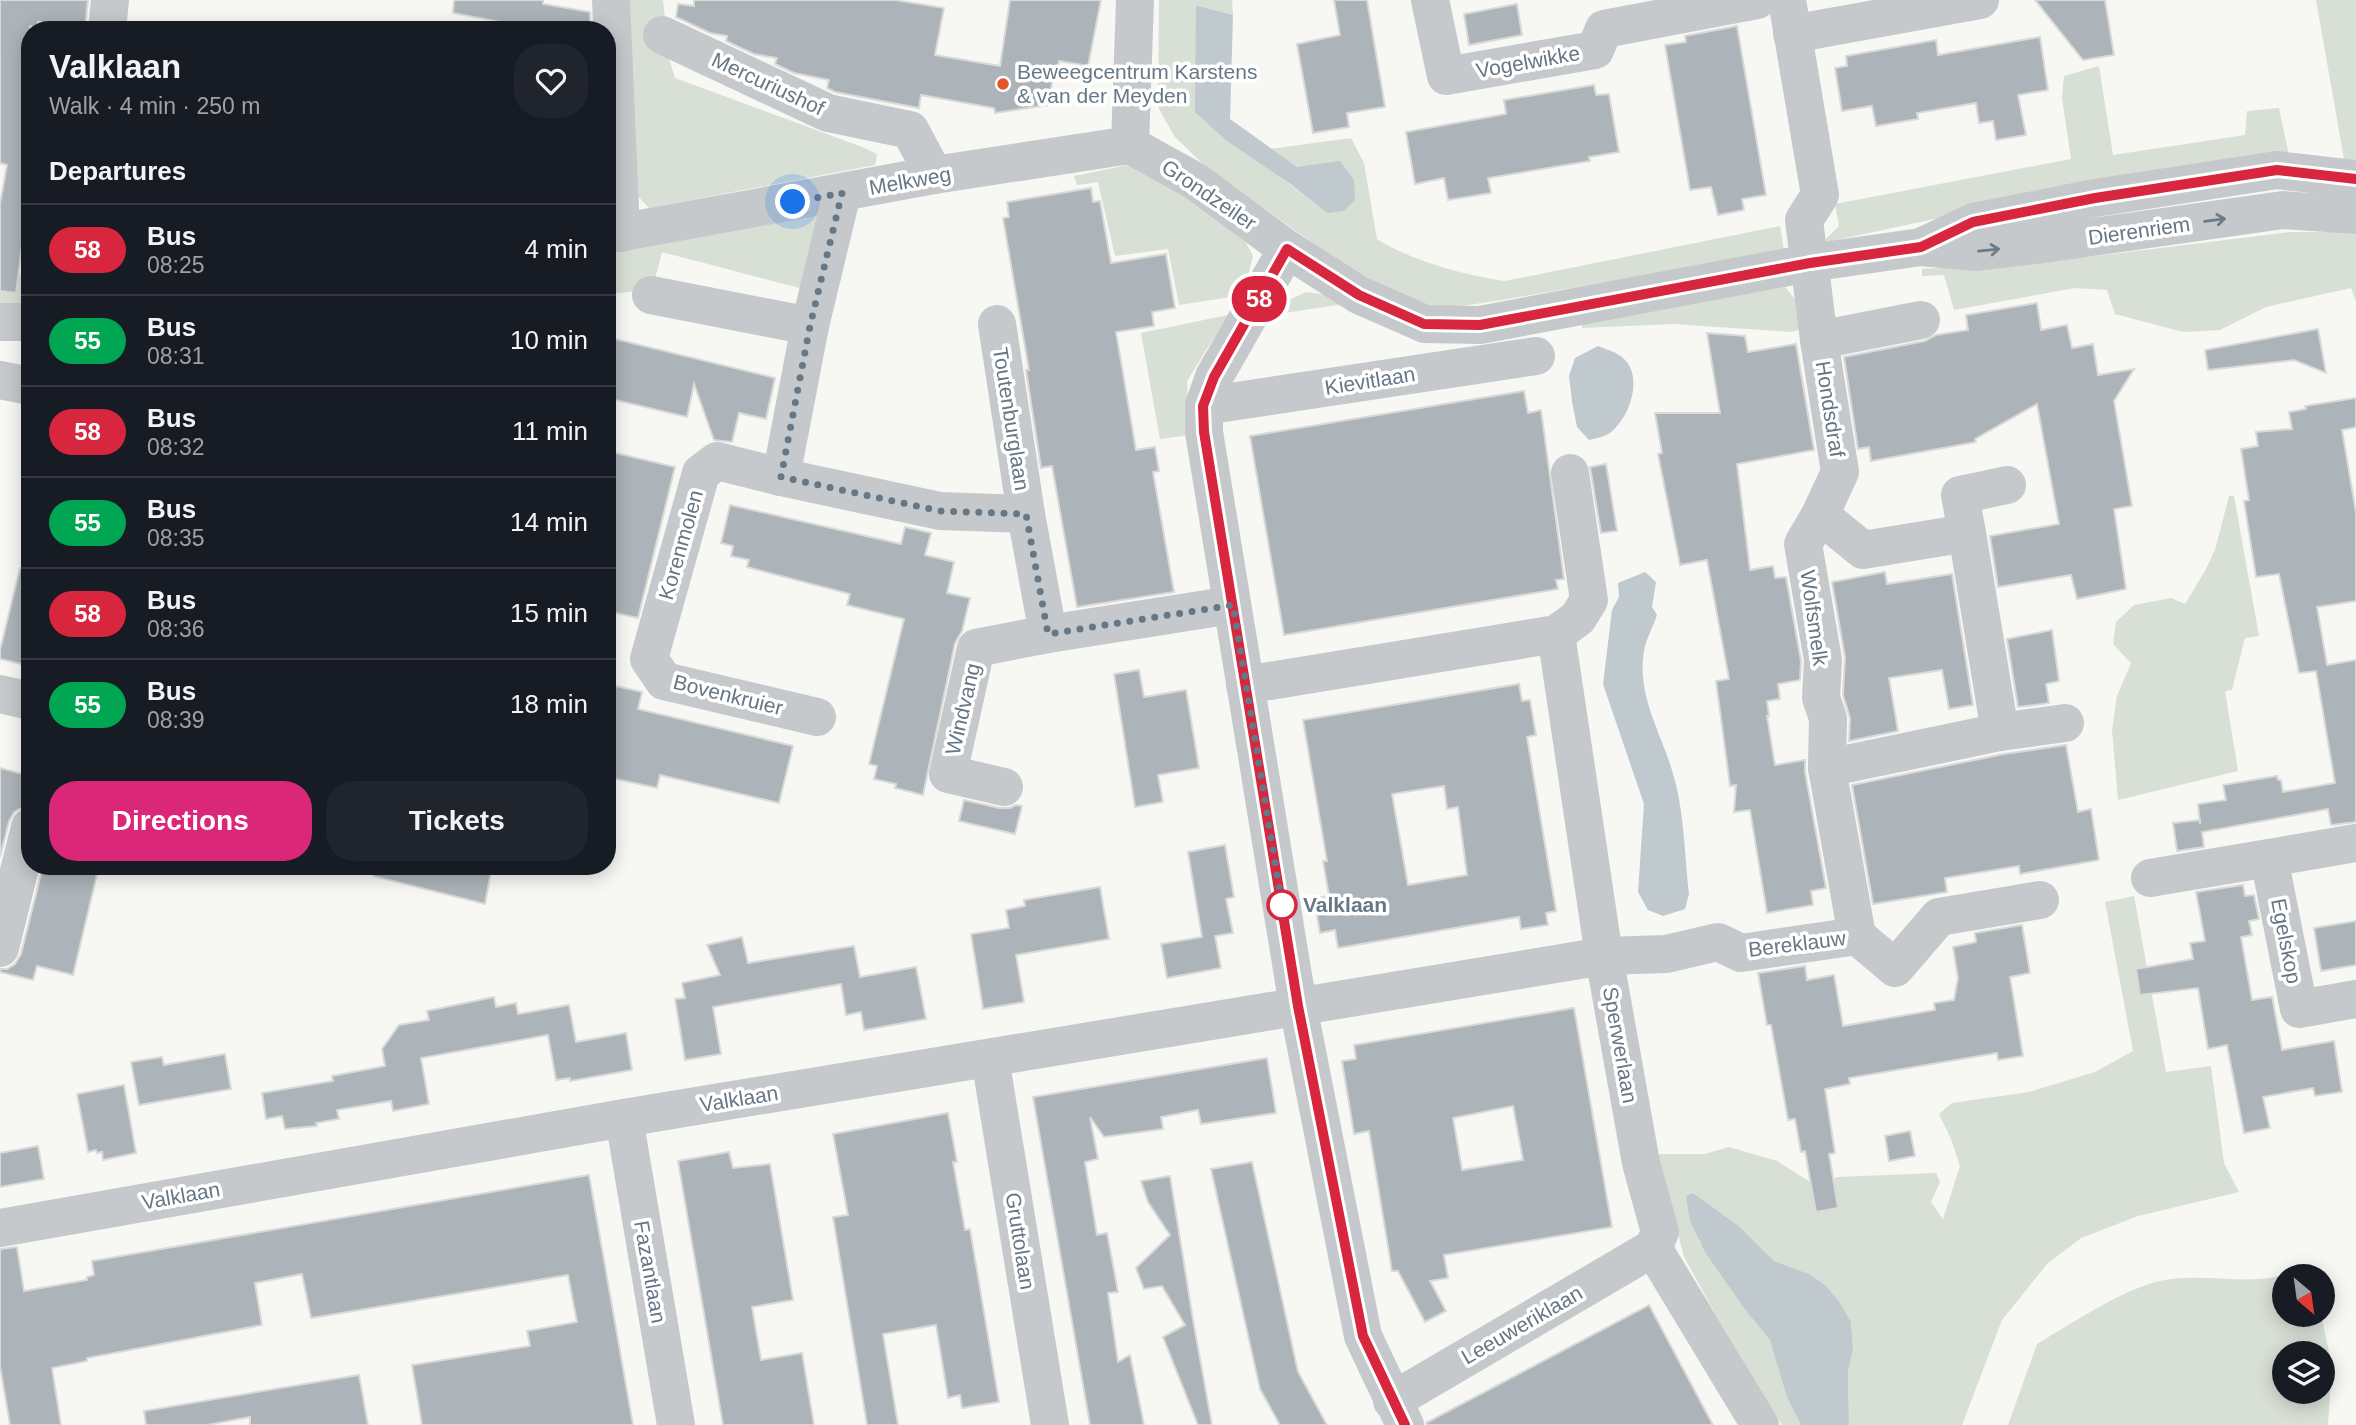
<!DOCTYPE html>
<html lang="en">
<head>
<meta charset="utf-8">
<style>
  body { margin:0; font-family:Arial,sans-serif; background:#20242c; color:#f1f3f6; height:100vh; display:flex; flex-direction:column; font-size:26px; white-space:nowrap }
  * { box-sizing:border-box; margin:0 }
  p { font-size:23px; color:#9ea1a6 }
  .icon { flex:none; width:38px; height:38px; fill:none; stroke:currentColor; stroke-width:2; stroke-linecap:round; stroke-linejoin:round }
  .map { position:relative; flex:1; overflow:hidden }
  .details { position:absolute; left:21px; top:21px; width:595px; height:854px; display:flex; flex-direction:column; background:#171b24; border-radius:28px; box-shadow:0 4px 18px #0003 }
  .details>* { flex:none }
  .badge { padding:0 14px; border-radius:23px; font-size:24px; line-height:46px }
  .needle { width:46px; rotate:151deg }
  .buttons { position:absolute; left:2272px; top:1264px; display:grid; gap:14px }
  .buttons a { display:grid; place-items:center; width:63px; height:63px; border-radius:50%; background:#171b24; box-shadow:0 4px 18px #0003; font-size:35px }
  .you { position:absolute; width:35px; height:35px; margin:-18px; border:5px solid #fff; border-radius:50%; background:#1a73e8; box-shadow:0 0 0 10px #1a73e833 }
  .map>.badge { position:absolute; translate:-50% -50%; box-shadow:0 0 0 4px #fff }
  h2 { padding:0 28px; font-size:26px; line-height:63px }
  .round { display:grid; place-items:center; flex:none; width:74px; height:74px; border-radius:28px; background:#20242c }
  .head { display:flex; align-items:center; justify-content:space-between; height:119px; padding:0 28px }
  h1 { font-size:33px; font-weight:700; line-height:52px }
  .primary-button { display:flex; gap:14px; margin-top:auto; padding:14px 28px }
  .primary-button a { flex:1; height:80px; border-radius:28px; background:#db2777; color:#fff; font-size:28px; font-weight:700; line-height:80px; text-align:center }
  .primary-button a+a { background:#20242c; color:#f1f3f6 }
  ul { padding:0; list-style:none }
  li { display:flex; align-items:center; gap:21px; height:91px; padding:0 28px; border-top:2px solid #363941 }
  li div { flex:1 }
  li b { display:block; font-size:26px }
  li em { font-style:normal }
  li .badge { min-width:77px; font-weight:700; text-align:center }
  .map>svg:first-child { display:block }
  .green { fill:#d8dfd5; fill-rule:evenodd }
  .water { fill:#bfc9ce }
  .building { fill:#acb4b9; stroke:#d9d9d7; stroke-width:2; fill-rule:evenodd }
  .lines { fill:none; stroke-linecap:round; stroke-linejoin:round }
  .minor { stroke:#c5c9cc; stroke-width:38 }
  .oneway { stroke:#6b7b8a }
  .line-casing { stroke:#fff; stroke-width:16 }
  .line { stroke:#d7263d; stroke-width:10 }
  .walk { stroke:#667786; stroke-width:7; stroke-dasharray:0 12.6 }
  .poi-dot { fill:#e55526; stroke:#fff; stroke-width:2.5 }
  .stop-dot { fill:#fff; stroke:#d7263d; stroke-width:3.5 }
  .labels { text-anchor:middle; stroke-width:7; stroke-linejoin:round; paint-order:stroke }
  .street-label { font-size:21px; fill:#667786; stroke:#fff }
  .poi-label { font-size:21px; fill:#667786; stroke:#fff; text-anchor:start }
  .stop-label { font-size:21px; font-weight:bold; fill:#667786; stroke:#fff; text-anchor:start }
</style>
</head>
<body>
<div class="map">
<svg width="2356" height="1425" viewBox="0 0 2356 1425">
  <rect width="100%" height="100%" fill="#f7f7f4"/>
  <g class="green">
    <polygon points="619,0 663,0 669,59 675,78 862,147 877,154 875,165 649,208 637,195"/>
    <path d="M 1159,0 L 1232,0 L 1233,15 L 1197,5 L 1196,112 L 1327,213 L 1297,167 L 1270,149 L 1351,138 L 1364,163 L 1377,239 C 1409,260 1467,276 1505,281 L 1780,226 L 1784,251 L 1508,299 L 1443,309 L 1390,292 L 1339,262 L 1203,164 L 1174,136 L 1158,107 Z"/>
    <polygon points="2316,0 2356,0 2356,161 2344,159"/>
    <polygon points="2099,66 2113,155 2245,135 2247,111 2279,108 2290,160 1939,218 1822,243 1839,226 1835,204 2071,159 2062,98 2064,76"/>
    <polygon points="1133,164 1239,230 1253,256 1243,295 1179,305 1168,249 1115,256 1098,182 1077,185 1074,176"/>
    <polygon points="817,215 823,225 807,290 662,252 652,290 607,294 607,247"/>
    <polygon points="2290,232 2348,232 2356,235 2356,302 2351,288 2266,307 2220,330 2183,332 2115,314 2107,290 2075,288 1954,310 1944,275 1922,276 1922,269 2096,256"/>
    <polygon points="30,274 30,311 0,311 0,276"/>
    <polygon points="1785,287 1800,305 1806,328 1791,332 1674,324 1582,328 1582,321"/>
    <polygon points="1306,292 1328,295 1344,304 1272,315 1285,302"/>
    <polygon points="1228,315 1187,381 1190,435 1160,439 1141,333"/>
    <polygon points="2229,496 2234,496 2259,636 2245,638 2232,690 2225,691 2238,771 2118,800 2112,730 2117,696 2131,663 2113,644 2116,622 2134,605 2171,598 2185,604 2205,571 2215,550"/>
    <polygon points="2134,896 2166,1072 2211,1066 2224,1163 2239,1192 2138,1216 2081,1238 2047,1264 2002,1320 1962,1425 1849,1425 1848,1371 1853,1348 1851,1322 1809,1274 1774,1261 1739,1226 1693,1193 1699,1241 1746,1311 1770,1340 1801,1425 1782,1425 1716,1315 1684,1257 1658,1154 1705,1154 1729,1147 1777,1161 1812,1183 1839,1177 1936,1173 1940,1182 1931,1202 1943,1219 1960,1166 1951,1139 1939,1114 1952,1103 2029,1092 2095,1072 2133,1051 2105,902"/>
    <path d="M 2312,1264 L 2314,1276 L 2284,1276 L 2284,1314 L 2321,1314 L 2332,1367 L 2328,1425 L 2008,1425 L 2037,1344 C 2073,1323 2131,1283 2171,1279 C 2223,1273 2263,1291 2312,1264 ZM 2284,1353 L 2322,1353 L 2322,1391 L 2284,1391 Z"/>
  </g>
  <g class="water">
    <polygon points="1196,5 1233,15 1230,119 1297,167 1340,161 1354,180 1355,200 1344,211 1327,213 1289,183 1227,141 1195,112"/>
    <path d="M 1598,346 C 1605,349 1613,351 1619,355 C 1646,372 1631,417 1610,433 C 1604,437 1596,438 1589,440 L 1577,427 L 1572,401 L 1569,376 L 1575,358 Z"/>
    <path d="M 1645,572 L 1656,582 L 1652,607 L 1657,615 C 1653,627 1646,639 1644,651 C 1636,699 1664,736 1675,781 C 1684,814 1685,859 1689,894 L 1685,909 L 1663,916 L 1648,910 L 1638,892 L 1644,804 L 1603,684 L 1612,610 L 1619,597 L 1618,583 Z"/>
    <polygon points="1693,1193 1739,1226 1774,1261 1809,1274 1826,1286 1840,1303 1851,1322 1853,1349 1848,1371 1849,1425 1801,1425 1787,1397 1770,1340 1746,1311 1705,1252 1690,1221 1686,1196"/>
  </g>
  <g class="building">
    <polygon points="0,0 88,0 85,29 38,22 38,28 30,26 30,247 22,245 16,293 0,291 0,204 7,165 0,163"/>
    <polygon points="454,0 543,0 543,4 590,12 590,30 504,30 506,23 453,13"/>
    <polygon points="694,0 895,0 944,8 935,55 1000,66 1010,0 1101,0 1088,66 1059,61 1057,77 1053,77 1048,105 995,113 994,108 921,95 919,108 835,92 827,88 829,80 794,73 775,64 777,58 754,54 726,41 727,36 710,33 676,17 678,4 694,6"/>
    <polygon points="1334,0 1367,0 1385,107 1347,113 1349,127 1313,133 1297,44 1340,35"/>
    <polygon points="2035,0 2105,0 2114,55 2083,60"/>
    <polygon points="1517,4 1522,35 1469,45 1464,14"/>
    <polygon points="1737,26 1766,195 1742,199 1744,210 1718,215 1711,187 1690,190 1665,45 1686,42 1685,36"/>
    <polygon points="2040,37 2048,90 2018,95 2026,135 1996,140 1993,121 1979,123 1976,103 1917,113 1918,119 1876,126 1872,106 1842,111 1835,68 1847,66 1846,56 1936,40 1938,55"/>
    <polygon points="1594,85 1596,95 1609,94 1619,152 1589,157 1590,161 1488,178 1491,193 1448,200 1444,178 1415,184 1406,132 1506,114 1504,100"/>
    <polygon points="1091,188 1093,202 1100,201 1111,263 1166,254 1175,308 1152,312 1154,326 1116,332 1136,450 1155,447 1159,471 1153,472 1174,592 1077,607 1052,466 1041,468 1026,370 1029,370 1003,218 1009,217 1007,202"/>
    <polygon points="2037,303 2041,330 2067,325 2072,348 2093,344 2098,375 2134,369 2114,401 2132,506 2114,509 2126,589 2077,599 2071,575 1998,587 1990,536 2059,524 2037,404 1975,439 1976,442 1871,461 1869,447 1858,449 1844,357 1925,341 1936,335 1968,330 1966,315"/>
    <polygon points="2318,329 2326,373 2294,360 2208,370 2205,350"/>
    <polygon points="1707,333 1745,336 1748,352 1796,344 1814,450 1737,464 1750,570 1773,566 1775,578 1786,577 1801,661 1800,680 1778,684 1780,699 1767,701 1769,716 1767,716 1775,765 1805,760 1805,772 1826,888 1811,891 1813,905 1767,913 1750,810 1734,812 1736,785 1730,786 1716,681 1729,679 1707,560 1680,565 1658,454 1662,453 1655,413 1720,413"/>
    <polygon points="607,337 775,378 766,419 739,413 732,442 714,440 694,384 687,417 607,398"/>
    <polygon points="1524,391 1528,413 1541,410 1564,579 1556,580 1558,589 1284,635 1250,436"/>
    <polygon points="2356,398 2356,427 2342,430 2356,513 2356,601 2317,607 2327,665 2356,660 2356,822 2331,825 2328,809 2202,832 2204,847 2177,851 2173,823 2200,820 2200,824 2198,804 2226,800 2223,785 2277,776 2278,780 2281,780 2283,792 2335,783 2316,671 2299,673 2279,574 2256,577 2244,501 2249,500 2241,449 2258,446 2256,432 2292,429 2289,412 2306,409 2305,406"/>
    <polygon points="607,451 675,467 638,618 607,611"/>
    <polygon points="1606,464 1617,531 1601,533 1590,467"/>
    <polygon points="730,505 901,544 905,527 931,533 925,555 954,562 947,593 970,598 962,631 955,643 923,795 895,788 896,784 874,779 877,766 869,764 904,619 847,605 850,594 747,567 749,560 731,556 733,546 721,543"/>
    <polygon points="20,568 30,569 30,666 0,659 0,650"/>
    <polygon points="1885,572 1887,584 1952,574 1973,705 1949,709 1942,670 1889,678 1898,731 1849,741 1850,718 1843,695 1845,657 1832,582"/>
    <polygon points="2052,630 2059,681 2046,684 2049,703 2018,707 2007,639"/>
    <polygon points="1139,670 1144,697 1186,690 1199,768 1158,775 1163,802 1135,807 1114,674"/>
    <path d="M 1519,684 L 1522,701 L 1530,700 L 1536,735 L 1527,737 L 1556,911 L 1546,913 L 1548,925 L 1521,929 L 1519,917 L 1338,948 L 1335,930 L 1320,933 L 1314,898 L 1329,896 L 1323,861 L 1327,861 L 1303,720 ZM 1444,786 L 1447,809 L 1458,807 L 1467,875 L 1408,885 L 1392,794 Z"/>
    <polygon points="616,686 642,692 638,709 793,746 779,803 660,775 657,788 607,777 607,707 610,708"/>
    <polygon points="2066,745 2078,812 2091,809 2099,860 2020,874 2019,866 1945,878 1947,892 1873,904 1852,785 2004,754"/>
    <polygon points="0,768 30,776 23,807 14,812 9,821 0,857"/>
    <polygon points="964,800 999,808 1010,808 1016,805 1022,806 1015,834 959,821"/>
    <polygon points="1225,845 1234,897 1226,899 1233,933 1215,936 1221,968 1167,978 1161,944 1202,937 1188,852"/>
    <polygon points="43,866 99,866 73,975 37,966 33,980 0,972 0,969 7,969 15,964 21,954"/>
    <polygon points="374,866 492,866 485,904 373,876"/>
    <polygon points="2243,885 2245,896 2254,895 2259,919 2249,921 2252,935 2241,937 2252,1000 2272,997 2282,1050 2334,1041 2342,1092 2315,1096 2313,1088 2263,1097 2270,1128 2244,1133 2227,1045 2208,1049 2198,988 2140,995 2136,969 2193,959 2190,943 2205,941 2196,892"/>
    <polygon points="1100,887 1109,939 1016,955 1024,1002 983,1009 971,934 1009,928 1006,910 1025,906 1024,900"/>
    <polygon points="2356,921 2356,965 2321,971 2314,928"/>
    <polygon points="2022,925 2030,973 2010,977 2023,1056 1998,1060 1997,1053 1849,1078 1850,1084 1825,1089 1835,1153 1829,1154 1838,1208 1816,1212 1805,1151 1801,1152 1795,1119 1788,1120 1771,1025 1767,1025 1758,973 1805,966 1807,980 1834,975 1843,1026 1935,1010 1934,1003 1954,1000 1958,978 1953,947 1976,942 1975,933"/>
    <polygon points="742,937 748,963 854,946 860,977 916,967 926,1019 864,1030 861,1012 846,1015 841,984 713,1007 721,1054 685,1060 675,999 685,998 682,983 720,975 707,945"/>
    <polygon points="494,997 496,1007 516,1003 518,1014 569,1005 576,1042 626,1033 632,1070 570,1081 570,1078 556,1080 548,1035 421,1058 429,1104 393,1111 391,1101 337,1110 339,1119 316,1123 317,1126 285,1129 282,1116 266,1119 262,1093 333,1081 332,1076 385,1066 382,1049 399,1025 429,1020 427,1011"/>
    <path d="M 1574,1008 L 1612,1227 L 1444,1255 L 1448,1278 L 1430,1281 L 1446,1311 L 1425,1322 L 1398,1271 L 1392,1271 L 1369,1131 L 1354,1134 L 1342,1061 L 1356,1059 L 1354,1045 ZM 1513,1106 L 1523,1160 L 1462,1170 L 1453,1118 Z"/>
    <polygon points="225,1054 231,1089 139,1105 131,1062 162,1057 164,1065"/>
    <polygon points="1267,1058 1276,1113 1201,1124 1198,1110 1161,1117 1163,1129 1104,1137 1090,1117 1098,1159 1085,1162 1097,1235 1107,1233 1118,1292 1108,1293 1118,1362 1130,1355 1144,1425 1090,1425 1033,1097"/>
    <polygon points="124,1085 136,1153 103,1160 102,1152 97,1153 96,1150 88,1152 77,1094"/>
    <polygon points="948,1113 957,1162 953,1162 965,1230 970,1229 999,1402 962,1408 960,1395 948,1398 936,1325 883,1334 898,1425 867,1425 833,1217 848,1215 833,1134"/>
    <polygon points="1910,1131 1915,1156 1889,1161 1885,1136"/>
    <polygon points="38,1146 44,1179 0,1187 0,1153"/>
    <polygon points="729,1152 733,1168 770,1164 793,1300 752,1307 761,1360 802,1353 814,1425 723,1425 678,1161"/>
    <polygon points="1252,1162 1298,1372 1327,1425 1280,1425 1260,1389 1211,1169"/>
    <polygon points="589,1175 633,1425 422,1425 412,1365 530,1346 527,1331 577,1322 568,1275 311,1318 302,1274 255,1283 262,1325 87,1358 87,1361 52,1368 61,1425 10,1425 0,1366 0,1249 17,1247 24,1291 87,1280 87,1277 94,1275 92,1261"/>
    <polygon points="1170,1176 1193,1320 1212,1425 1198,1425 1163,1337 1185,1325 1162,1286 1144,1289 1136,1268 1170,1235 1148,1202 1141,1181"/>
    <polygon points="1649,1305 1713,1425 1427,1425 1426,1423"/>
    <polygon points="359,1375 368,1425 250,1425 250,1417 207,1425 146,1425 144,1411"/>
  </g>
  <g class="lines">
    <g class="minor">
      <polyline points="611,0 621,233"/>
      <polyline points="1430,0 1446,76 1595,50 1604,29 1757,0"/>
      <polyline points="1787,0 1820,195 1804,220 1819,340 1840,472 1820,515 1863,550 1967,533 1960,495 2007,485"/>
      <polyline points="107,30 110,0"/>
      <polyline points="1792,34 1980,0"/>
      <polyline points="662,35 828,113 910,130 934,175"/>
      <polyline points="1130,145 1195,181 1287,249 1359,295 1425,324 1480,325 1809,263 1921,247 1976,252 2036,245 2283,210 2356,215"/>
      <polyline points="1130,145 1135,0"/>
      <polyline points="842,193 810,326 781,477 940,511 1026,514 1048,634 976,648 948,774 1004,787"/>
      <polyline points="607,235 934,175 1130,145"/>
      <polyline points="1921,247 1974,222 2095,198 2277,170 2356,179"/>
      <polyline points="1287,249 1214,377 1204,406 1204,432 1298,1006 1363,1336 1405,1425"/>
      <polyline points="651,295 810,326"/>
      <polyline points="0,322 30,322"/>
      <polyline points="997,324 1026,514"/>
      <polyline points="1819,340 1921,320"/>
      <polyline points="0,380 30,386"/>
      <polyline points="1204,406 1536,356"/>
      <polyline points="781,477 717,461 701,473 649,659 664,681 817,717"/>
      <polyline points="1820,515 1803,544 1823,660 1821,698 1828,718 1827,768 1857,936"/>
      <polyline points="1967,533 2000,732"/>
      <polyline points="1048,634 1232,605"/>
      <polyline points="1556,634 1604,956 1641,1163 1660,1232 1653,1248 1760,1425"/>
      <polyline points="1245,685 1556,634 1578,618 1589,600 1570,473"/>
      <polyline points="0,694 30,701"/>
      <polyline points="1827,768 2000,732 2065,723"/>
      <polyline points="2356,843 2269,858 2299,1009 2356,999"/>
      <polyline points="2150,878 2269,858"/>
      <polyline points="0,948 30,827"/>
      <polyline points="990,1058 1050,1425"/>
      <polyline points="624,1118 676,1425"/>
      <polyline points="0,1228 624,1118 1604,956 1666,954 1718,942 1741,953 1857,936 1895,968 1939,917 2040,900"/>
      <polyline points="1392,1401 1653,1248"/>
    </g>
  </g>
  <defs><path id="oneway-shaft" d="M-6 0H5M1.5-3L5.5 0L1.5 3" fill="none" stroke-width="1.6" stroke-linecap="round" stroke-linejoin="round" transform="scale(1.75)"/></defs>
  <g class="oneway">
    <use href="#oneway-shaft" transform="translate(2215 220) rotate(-8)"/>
    <use href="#oneway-shaft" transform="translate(1989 250) rotate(-6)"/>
  </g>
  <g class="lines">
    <defs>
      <polyline id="line" points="1405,1425 1363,1336 1298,1006 1204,432 1203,406 1214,377 1287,249 1359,295 1424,324 1480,325 1810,263 1921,247 1973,222 2095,198 2277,170 2356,179"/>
    </defs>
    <use href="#line" class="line-casing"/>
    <use href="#line" class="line"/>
    <polyline class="walk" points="793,202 842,193 810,326 781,477 940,511 1026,514 1048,634 1233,605 1282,905"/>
  </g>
  <circle class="poi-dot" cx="1003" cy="84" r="7"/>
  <circle class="stop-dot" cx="1282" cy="905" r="14"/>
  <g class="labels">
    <g class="street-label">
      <text transform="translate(1528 62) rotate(-10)" y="7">Vogelwikke</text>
      <text transform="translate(768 84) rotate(25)" y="7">Mercuriushof</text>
      <text transform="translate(910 181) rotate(-10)" y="7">Melkweg</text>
      <text transform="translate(1209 195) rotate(34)" y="7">Grondzeiler</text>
      <text transform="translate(2139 231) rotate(-8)" y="7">Dierenriem</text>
      <text transform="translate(1370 381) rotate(-9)" y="7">Kievitlaan</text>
      <text transform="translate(1830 409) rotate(81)" y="7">Hondsdraf</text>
      <text transform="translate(1011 419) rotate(81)" y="7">Toutenburglaan</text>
      <text transform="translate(681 545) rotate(-74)" y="7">Korenmolen</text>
      <text transform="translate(1814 618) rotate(82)" y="7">Wolfsmelk</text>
      <text transform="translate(728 695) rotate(14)" y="7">Bovenkruier</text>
      <text transform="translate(963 709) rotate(-77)" y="7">Windvang</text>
      <text transform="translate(2286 941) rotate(79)" y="7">Egelskop</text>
      <text transform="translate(1797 944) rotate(-7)" y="7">Bereklauw</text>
      <text transform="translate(1620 1045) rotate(80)" y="7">Sperwerlaan</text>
      <text transform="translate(739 1099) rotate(-9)" y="7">Valklaan</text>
      <text transform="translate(181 1196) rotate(-10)" y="7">Valklaan</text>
      <text transform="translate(1020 1241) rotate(81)" y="7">Gruttolaan</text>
      <text transform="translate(650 1272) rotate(80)" y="7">Fazantlaan</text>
      <text transform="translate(1522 1325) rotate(-30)" y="7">Leeuweriklaan</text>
    </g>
    <g class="poi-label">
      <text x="1017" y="79">Beweegcentrum Karstens<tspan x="1017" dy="24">&amp; van der Meyden</tspan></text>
    </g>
    <g class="stop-label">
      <text x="1303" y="912">Valklaan</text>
    </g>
  </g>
</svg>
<div class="buttons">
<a><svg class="needle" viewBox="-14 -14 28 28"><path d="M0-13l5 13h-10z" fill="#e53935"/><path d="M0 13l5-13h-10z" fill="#9ea1a6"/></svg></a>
<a><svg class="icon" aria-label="layers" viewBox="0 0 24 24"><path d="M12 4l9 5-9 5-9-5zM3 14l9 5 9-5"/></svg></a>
</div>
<div class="you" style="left:793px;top:202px"></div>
<b class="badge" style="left:1259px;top:299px;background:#d7263d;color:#fff">58</b>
<section class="details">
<div class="head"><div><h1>Valklaan</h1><p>Walk · 4 min · 250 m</p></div><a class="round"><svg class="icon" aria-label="heart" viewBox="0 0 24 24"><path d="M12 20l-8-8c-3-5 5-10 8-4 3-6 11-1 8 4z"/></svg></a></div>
<h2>Departures</h2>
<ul>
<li><span class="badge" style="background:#d7263d;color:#fff">58</span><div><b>Bus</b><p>08:25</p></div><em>4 min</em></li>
<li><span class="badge" style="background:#00a651;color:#fff">55</span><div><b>Bus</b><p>08:31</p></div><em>10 min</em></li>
<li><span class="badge" style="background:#d7263d;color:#fff">58</span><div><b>Bus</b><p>08:32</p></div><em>11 min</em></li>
<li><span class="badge" style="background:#00a651;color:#fff">55</span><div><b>Bus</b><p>08:35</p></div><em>14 min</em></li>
<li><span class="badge" style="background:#d7263d;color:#fff">58</span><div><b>Bus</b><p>08:36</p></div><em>15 min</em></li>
<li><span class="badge" style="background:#00a651;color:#fff">55</span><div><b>Bus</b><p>08:39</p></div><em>18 min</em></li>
</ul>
<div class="primary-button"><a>Directions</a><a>Tickets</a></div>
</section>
</div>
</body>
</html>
